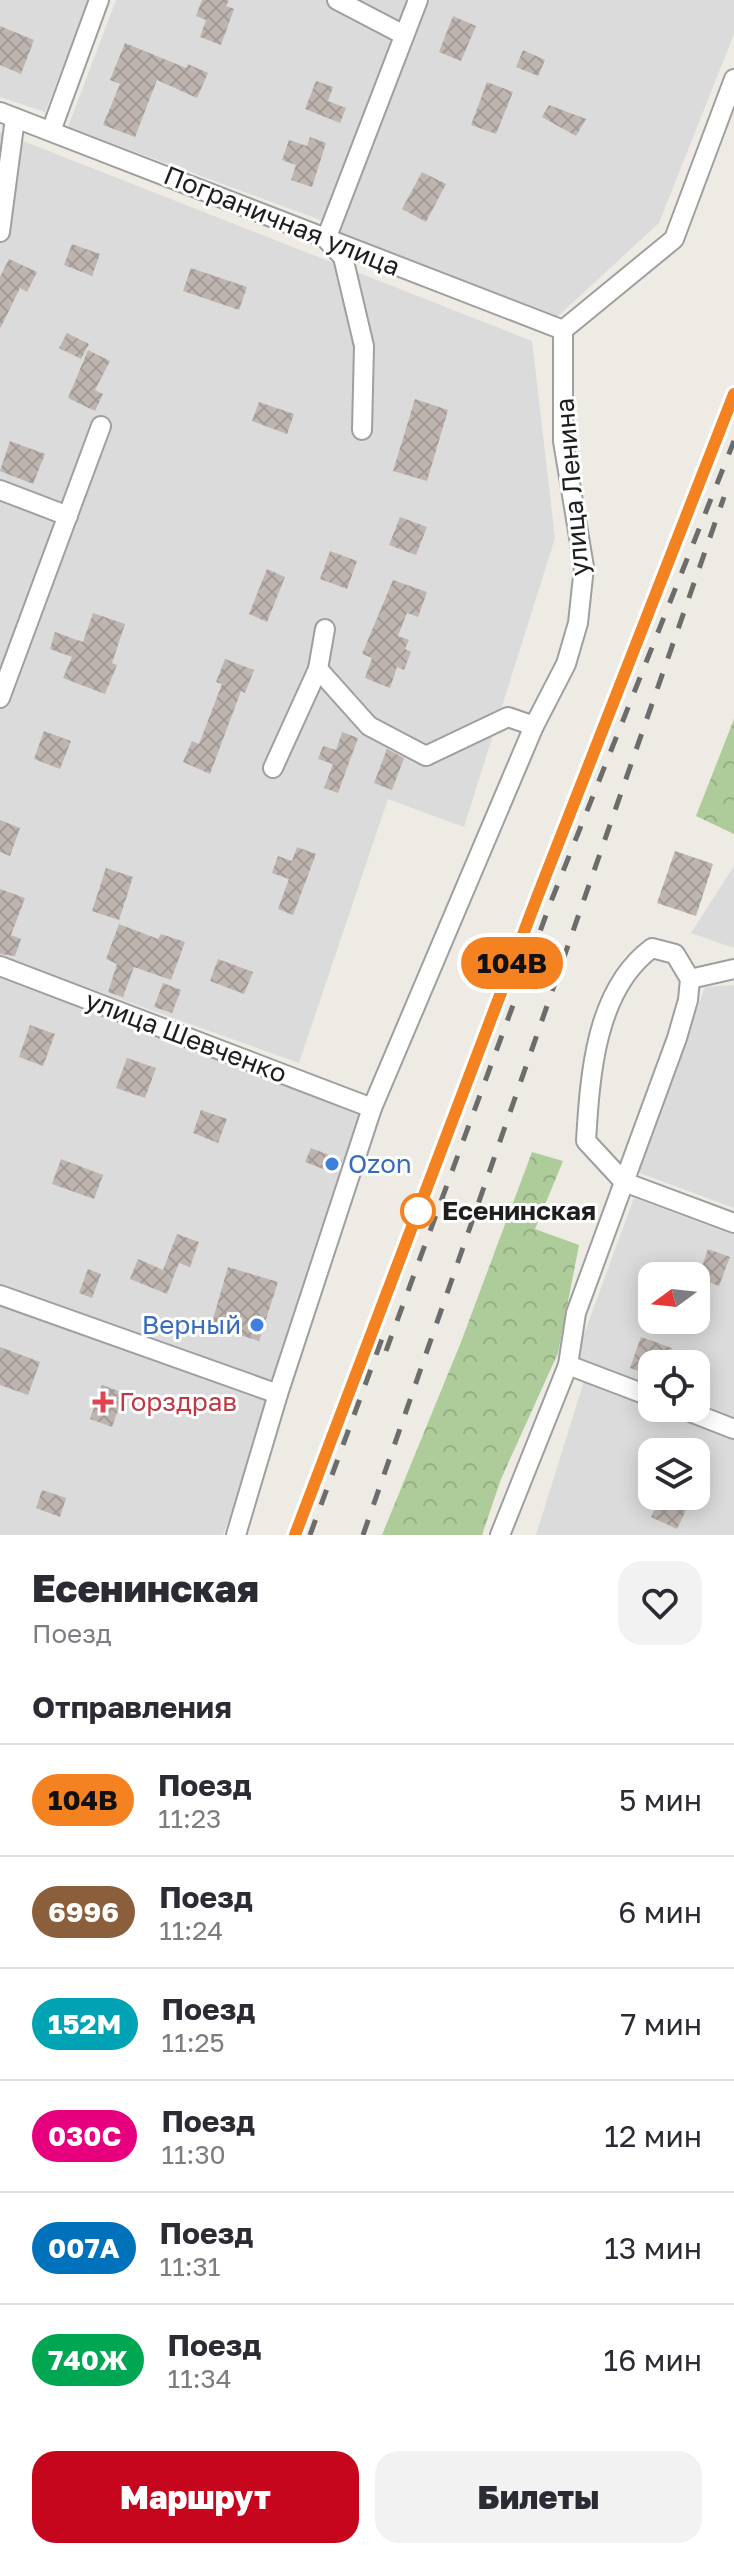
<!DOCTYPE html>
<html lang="ru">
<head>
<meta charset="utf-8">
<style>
  body { margin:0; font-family:"Golos Text",sans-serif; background:#f2f2f3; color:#2b2b33; height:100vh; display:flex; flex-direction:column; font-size:30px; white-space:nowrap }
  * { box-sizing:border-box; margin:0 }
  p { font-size:26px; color:#7c7c81 }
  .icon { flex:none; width:44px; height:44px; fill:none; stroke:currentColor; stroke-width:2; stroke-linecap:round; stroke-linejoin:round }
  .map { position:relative; height:1535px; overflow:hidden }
  .side { display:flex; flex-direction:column; background:#fff; flex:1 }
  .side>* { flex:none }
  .badge { padding:0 16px; border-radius:26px; font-size:28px; line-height:52px }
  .needle { width:52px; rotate:255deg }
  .controls { position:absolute; left:638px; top:1262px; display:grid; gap:16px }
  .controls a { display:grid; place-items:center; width:72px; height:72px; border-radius:16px; background:#fff; box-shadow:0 4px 20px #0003; font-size:40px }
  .map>.badge { position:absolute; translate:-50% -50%; box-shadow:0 0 0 4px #fff }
  h2 { padding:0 32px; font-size:30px; line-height:72px }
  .round { display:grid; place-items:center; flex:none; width:84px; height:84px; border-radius:24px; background:#f2f2f3 }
  .headline { display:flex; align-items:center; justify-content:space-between; height:136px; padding:0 32px }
  h1 { font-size:38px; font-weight:800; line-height:60px }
  .cta { display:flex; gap:16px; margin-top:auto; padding:16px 32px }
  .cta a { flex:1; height:92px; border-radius:24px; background:#c5061c; color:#fff; font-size:32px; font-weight:800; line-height:92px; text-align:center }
  .cta a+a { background:#f2f2f3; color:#2b2b33 }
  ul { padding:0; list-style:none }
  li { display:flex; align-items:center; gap:24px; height:112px; padding:0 32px; border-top:2px solid #e1e1e2 }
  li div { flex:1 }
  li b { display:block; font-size:30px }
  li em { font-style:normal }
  li .badge { min-width:88px; font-weight:700; text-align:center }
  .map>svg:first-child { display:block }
  .residential { fill:#dcdbdb; fill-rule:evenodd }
  .forest { fill:url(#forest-crowns) }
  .building { fill:url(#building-cross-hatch) }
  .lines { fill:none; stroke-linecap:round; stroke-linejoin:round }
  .minor-casing { stroke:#9f9f9f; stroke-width:22 }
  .minor { stroke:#fff; stroke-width:18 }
  .rail { stroke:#6c6c6c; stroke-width:5; stroke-dasharray:16 16; stroke-linecap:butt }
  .line-casing { stroke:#fff; stroke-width:18 }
  .line { stroke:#f58220; stroke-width:12 }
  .shop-dot { fill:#3f7fe0; stroke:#fff; stroke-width:3 }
  .stop-dot { fill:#fff; stroke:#f58220; stroke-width:4 }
  .health-dot { fill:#e0444e; stroke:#fff; stroke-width:3 }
  .labels { text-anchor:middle; stroke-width:6; stroke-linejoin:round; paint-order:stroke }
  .street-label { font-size:26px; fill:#1e1e1e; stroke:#fff }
  .shop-label { font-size:26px; fill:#366cbe; stroke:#fff; text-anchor:start }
  .stop-label { font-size:26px; font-weight:bold; fill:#1e1e1e; stroke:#fff; text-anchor:start }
  .health-label { font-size:26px; fill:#be3a42; stroke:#fff; text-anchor:start }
</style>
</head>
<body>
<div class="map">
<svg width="734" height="1535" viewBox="0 0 734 1535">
  <defs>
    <pattern id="forest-crowns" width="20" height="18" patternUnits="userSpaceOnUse" patternTransform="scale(2)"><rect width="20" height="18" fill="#aecc9a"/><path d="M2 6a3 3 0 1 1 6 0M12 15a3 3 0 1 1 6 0" fill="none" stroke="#95af84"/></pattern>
    <pattern id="building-cross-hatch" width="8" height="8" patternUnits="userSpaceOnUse" patternTransform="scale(2)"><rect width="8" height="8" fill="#bfb5b0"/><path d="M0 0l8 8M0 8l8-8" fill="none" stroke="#a49b97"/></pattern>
  </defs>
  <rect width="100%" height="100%" fill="#eeeae4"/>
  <g class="residential">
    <polygon points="0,0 89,0 45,112 0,97"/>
    <polygon points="116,0 408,0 323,221 68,127"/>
    <polygon points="430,0 734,0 734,34 659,223 557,317 339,233"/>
    <polygon points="0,132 532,341 555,538 464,827 388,799 299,1063 0,956"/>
    <polygon points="734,866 734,948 691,933"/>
    <polygon points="0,975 362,1112 271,1405 223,1535 0,1535"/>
    <polygon points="734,985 734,1208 637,1172 705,987"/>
    <path d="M 634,1198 L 734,1235 L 734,1420 L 696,1405 L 696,1364 L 652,1364 L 652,1387 L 576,1356 ZM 652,1276 L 696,1276 L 696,1320 L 652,1320 Z"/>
    <path d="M 584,1381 L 734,1438 L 734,1535 L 536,1535 ZM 652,1452 L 696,1452 L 696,1496 L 652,1496 Z"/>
  </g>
  <g class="forest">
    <polygon points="734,719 734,834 696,816"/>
    <polygon points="532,1152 563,1161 535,1229 579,1245 558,1353 501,1479 482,1535 382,1535 461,1342"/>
  </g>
  <g class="building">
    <polygon points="202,0 229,0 226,6 234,9 221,45 200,37 206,20 196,16"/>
    <polygon points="453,16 476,26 461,61 439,52"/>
    <polygon points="0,26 34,40 21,74 0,65"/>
    <polygon points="125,43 186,68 188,64 208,73 197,98 157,80 135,137 103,125 120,84 110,80"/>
    <polygon points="523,50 545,60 538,76 516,67"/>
    <polygon points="316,81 333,87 328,101 346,108 340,123 305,109"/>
    <polygon points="487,82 513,92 496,134 471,125"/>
    <polygon points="549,105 586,119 576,136 542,117"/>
    <polygon points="310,137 326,143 312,187 291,180 296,165 282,160 289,140 307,146"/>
    <polygon points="422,172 446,184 426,222 402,209"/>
    <polygon points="72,244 100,254 92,276 64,265"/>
    <polygon points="9,259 37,272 27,292 20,288 0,329 0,277"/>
    <polygon points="191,268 247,287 239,310 183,291"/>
    <polygon points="67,333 89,344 81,359 59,348"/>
    <polygon points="88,350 110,361 95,390 103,394 95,411 68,398"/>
    <polygon points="415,399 448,410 427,481 393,471"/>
    <polygon points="259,402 294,414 287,434 252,421"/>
    <polygon points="10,441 45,454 33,484 0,471"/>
    <polygon points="400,517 427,527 416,555 389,545"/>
    <polygon points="330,551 357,561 347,589 320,579"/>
    <polygon points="267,569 285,577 267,622 249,614"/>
    <polygon points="393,580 427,592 418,617 407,613 398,636 409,640 405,649 411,652 404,670 397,667 390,688 365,678 372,658 362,654"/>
    <polygon points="93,613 125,624 112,663 117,665 105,694 63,678 72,657 50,649 55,632 83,642"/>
    <polygon points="225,659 254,670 245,693 241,691 210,774 183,762 192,741 199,744 222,684 216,682"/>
    <polygon points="44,731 71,741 60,769 34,759"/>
    <polygon points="342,732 358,738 338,793 324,788 333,764 318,759 323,746 336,750"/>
    <polygon points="387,749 404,758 392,790 374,783"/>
    <polygon points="0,820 20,828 10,856 0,852"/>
    <polygon points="297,847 316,854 293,915 278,909 289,879 272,873 278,856 292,861"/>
    <polygon points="675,851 713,864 696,916 657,903"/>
    <polygon points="106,868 133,877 119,920 92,911"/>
    <polygon points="0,889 25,898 11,935 21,939 15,956 0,954"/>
    <polygon points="119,924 158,939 161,934 185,942 171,980 134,967 123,997 108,992 117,964 106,959"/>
    <polygon points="218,959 253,972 244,994 210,981"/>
    <polygon points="163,983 181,990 172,1013 154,1007"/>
    <polygon points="30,1025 55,1034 43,1066 19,1057"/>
    <polygon points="127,1058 156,1068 145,1098 116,1088"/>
    <polygon points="201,1110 227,1119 218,1143 193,1133"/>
    <polygon points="311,1148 342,1160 336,1174 305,1162"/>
    <polygon points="61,1159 103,1175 94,1199 52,1184"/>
    <polygon points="177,1234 199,1242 190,1267 179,1263 167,1294 130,1279 138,1259 163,1270"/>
    <polygon points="708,1249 730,1257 719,1286 698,1278"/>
    <polygon points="228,1267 278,1282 259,1341 211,1326"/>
    <polygon points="88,1269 101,1274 92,1298 79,1293"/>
    <polygon points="641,1337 672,1348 666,1364 652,1364 652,1376 630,1368"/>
    <polygon points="0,1347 40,1362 28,1395 0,1385"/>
    <polygon points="102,1385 124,1393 112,1427 90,1419"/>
    <polygon points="42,1490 66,1498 60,1517 36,1508"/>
    <polygon points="661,1496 673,1496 689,1504 677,1529 651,1517"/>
  </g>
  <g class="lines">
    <defs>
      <g id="minor">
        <polyline points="337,0 404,35"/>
        <polyline points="0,112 563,330"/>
        <polyline points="51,131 99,0"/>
        <polyline points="0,232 15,118"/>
        <polyline points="563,330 674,239 734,79"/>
        <polyline points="362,430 364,346 343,257 326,239 418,0"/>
        <polyline points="0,490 68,516"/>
        <polyline points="318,669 369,726 426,756 508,717 534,726"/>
        <polyline points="0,698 101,426"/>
        <polyline points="273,768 318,669 325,629"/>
        <polyline points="0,966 372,1108"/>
        <polyline points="690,979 734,969"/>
        <polyline points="0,1295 278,1394"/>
        <polyline points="568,1365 652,1397"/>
        <polyline points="680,1408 734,1429"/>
        <polyline points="236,1535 278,1394 372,1108 534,726 566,664 578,623 584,567 563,441 563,330"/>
        <path d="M 500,1535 L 568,1365 L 576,1313 L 677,1038 L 688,1000 L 690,979 L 675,954 L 652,948 C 595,990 590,1076 586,1141 L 624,1182 L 734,1223"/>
      </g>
    </defs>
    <use href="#minor" class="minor-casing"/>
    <use href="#minor" class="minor"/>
    <g class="rail">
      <polyline points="386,1351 552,899 734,441"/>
      <polyline points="295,1535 538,895 734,394"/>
      <polyline points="310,1535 383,1336"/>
      <polyline points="363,1535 724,497"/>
    </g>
  </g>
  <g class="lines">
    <defs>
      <polyline id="line" points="295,1535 538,895 734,394"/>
    </defs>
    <use href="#line" class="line-casing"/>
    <use href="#line" class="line"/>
  </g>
  <g class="shop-dot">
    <circle cx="332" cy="1164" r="8"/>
    <circle cx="257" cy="1325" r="8"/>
  </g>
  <circle class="stop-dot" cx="418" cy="1211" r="16"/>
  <path class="health-dot" d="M99 1390h8v8h8v8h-8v8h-8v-8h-8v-8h8z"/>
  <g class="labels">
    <g class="street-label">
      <text transform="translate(282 221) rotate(22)" y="9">Пограничная улица</text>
      <text transform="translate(572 487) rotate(-95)" y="9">улица Ленина</text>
      <text transform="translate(186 1037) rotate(21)" y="9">улица Шевченко</text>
    </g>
    <g class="shop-label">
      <text x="348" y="1173">Ozon</text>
      <text x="241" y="1334" text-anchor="end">Верный</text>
    </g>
    <g class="stop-label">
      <text x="442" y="1220">Есенинская</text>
    </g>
    <g class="health-label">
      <text x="119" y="1411">Горздрав</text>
    </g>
  </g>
</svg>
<div class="controls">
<a><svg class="needle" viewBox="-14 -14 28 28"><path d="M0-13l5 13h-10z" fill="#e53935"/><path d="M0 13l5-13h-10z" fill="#7c7c81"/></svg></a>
<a><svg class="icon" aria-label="locate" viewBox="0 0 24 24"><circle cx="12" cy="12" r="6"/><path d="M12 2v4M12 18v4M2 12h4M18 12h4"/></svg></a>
<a><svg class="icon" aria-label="layers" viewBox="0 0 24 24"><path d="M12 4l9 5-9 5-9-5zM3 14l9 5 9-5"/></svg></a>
</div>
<b class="badge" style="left:512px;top:963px;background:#f58220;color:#111">104В</b>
</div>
<section class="side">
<div class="headline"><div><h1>Есенинская</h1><p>Поезд</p></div><a class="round"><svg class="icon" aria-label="heart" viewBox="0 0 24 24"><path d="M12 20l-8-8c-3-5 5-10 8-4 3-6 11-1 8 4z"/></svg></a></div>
<h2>Отправления</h2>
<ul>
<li><span class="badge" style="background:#f58220;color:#111">104В</span><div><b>Поезд</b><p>11:23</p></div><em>5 мин</em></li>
<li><span class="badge" style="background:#8b5e3c;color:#fff">6996</span><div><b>Поезд</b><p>11:24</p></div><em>6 мин</em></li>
<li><span class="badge" style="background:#00a3b4;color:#fff">152М</span><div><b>Поезд</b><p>11:25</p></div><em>7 мин</em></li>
<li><span class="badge" style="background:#e6007e;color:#fff">030C</span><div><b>Поезд</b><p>11:30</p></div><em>12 мин</em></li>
<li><span class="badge" style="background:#0072bc;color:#fff">007А</span><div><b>Поезд</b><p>11:31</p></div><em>13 мин</em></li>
<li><span class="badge" style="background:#00a651;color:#fff">740Ж</span><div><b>Поезд</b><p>11:34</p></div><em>16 мин</em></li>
</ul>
<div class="cta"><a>Маршрут</a><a>Билеты</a></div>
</section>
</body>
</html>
